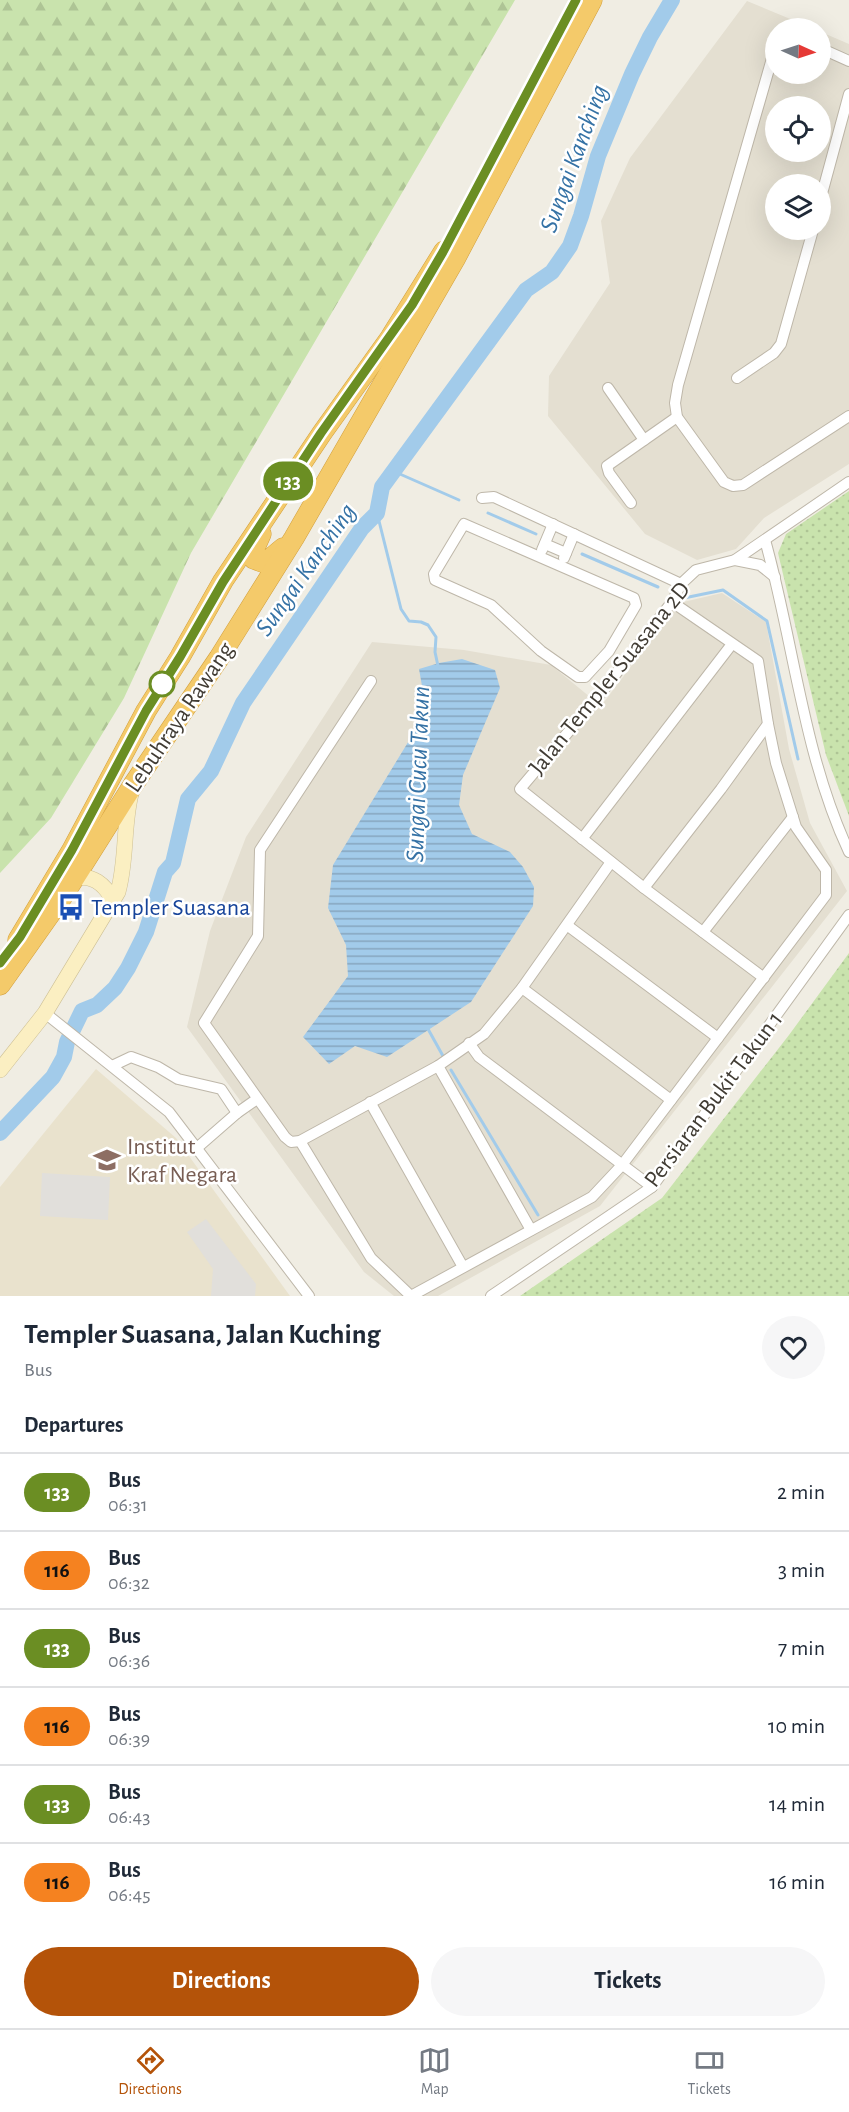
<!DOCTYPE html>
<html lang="en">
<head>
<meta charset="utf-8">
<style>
  body { margin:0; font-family:"Alegreya Sans",sans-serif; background:#f6f6f7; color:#1f2937; height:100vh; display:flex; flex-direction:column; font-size:22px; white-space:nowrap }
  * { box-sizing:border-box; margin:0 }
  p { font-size:20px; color:#747a83 }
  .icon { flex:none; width:33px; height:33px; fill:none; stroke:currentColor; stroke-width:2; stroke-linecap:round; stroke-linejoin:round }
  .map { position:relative; height:1296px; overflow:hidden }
  .panel { display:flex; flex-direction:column; background:#fff; flex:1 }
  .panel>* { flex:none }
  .badge { padding:0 12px; border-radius:20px; font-size:21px; line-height:39px }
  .needle { width:39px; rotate:93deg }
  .controls { position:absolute; left:765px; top:18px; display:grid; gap:12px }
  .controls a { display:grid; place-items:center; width:66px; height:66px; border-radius:50%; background:#fff; box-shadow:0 6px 24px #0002; font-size:30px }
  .map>.badge { position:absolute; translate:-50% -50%; box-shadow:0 0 0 3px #fff }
  h2 { padding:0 24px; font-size:22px; line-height:54px }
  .round { display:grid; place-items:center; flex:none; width:63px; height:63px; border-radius:32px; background:#f6f6f7 }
  .headline { display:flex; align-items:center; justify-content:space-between; height:102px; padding:0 24px }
  h1 { font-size:28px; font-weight:700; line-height:45px }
  .action { display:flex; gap:12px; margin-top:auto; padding:12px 24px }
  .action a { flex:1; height:69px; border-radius:36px; background:#b45309; color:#fff; font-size:24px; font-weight:700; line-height:69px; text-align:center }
  .action a+a { background:#f6f6f7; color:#1f2937 }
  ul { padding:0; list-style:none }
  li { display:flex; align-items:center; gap:18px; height:78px; padding:0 24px; border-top:2px solid #e0e1e3 }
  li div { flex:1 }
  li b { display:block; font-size:22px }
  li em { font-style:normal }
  li .badge { min-width:66px; font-weight:700; text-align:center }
  .tabs { display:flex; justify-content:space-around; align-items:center; height:84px; border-top:2px solid #e0e1e3; background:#fff; font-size:16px; color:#747a83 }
  .tabs a { display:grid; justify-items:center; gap:3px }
  .tabs .current { color:#b45309 }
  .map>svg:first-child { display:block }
  .residential { fill:#e4dfd1; fill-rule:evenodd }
  .education { fill:#e9e2cd }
  .grass { fill:url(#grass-dots) }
  .forest { fill:url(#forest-firs) }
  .parking { fill:#e1dfdb }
  .water { fill:url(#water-rules) }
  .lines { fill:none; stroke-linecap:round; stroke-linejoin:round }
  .stream { stroke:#a2cbea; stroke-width:3 }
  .river { stroke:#a2cbea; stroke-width:16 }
  .street-casing { stroke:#beb7a9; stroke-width:12 }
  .secondary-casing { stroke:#cec095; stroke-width:16 }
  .highway-casing { stroke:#d29f3b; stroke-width:21 }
  .street { stroke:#fff; stroke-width:10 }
  .secondary { stroke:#fbefc2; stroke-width:15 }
  .highway { stroke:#f4ca6a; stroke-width:20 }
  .line-casing { stroke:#fff; stroke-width:14 }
  .line { stroke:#6b8e23; stroke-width:9 }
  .stop-dot { fill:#fff; stroke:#6b8e23; stroke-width:3 }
  .labels { text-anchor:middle; stroke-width:5; stroke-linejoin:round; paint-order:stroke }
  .street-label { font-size:24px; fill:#413c34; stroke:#fff }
  .transit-label { font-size:24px; fill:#164399; stroke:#fff; text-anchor:start }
  .education-label { font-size:24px; fill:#785e54; stroke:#fff; text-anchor:start }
  .water-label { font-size:26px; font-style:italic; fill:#3572a5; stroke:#fff }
</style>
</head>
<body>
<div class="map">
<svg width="849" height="1296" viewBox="0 0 849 1296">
  <defs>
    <pattern id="grass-dots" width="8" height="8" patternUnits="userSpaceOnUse" patternTransform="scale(1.5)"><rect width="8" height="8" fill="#c9e3ad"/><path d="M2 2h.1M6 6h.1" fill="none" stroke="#aec495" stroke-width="1.8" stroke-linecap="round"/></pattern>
    <pattern id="forest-firs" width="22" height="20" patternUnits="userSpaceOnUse" patternTransform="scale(1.5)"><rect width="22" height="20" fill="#c9e3ad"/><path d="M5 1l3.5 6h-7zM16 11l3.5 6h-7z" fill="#aec495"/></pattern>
    <pattern id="water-rules" width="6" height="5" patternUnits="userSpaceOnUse" patternTransform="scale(1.5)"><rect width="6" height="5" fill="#a2cbea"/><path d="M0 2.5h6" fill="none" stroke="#86a6be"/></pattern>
  </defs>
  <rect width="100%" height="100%" fill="#f0ede3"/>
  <g class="residential">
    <path d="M 747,1 L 812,28 L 776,28 L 776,74 L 820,74 L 821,32 L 849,44 L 849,464 L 764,518 L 736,549 L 697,560 L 645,534 L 548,416 L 549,376 L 610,283 L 601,221 L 630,158 ZM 776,106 L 820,106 L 820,152 L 776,152 ZM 776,184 L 820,184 L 820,230 L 776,230 Z"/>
    <polygon points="722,593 766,622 789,749 810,823 847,891 600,1206 438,1296 394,1296 364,1272 187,1027 210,931 246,837 372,642 464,650 551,665 601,706 679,603"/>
  </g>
  <polygon class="education" points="96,1069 176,1138 290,1296 0,1296 0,1187"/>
  <g class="grass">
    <polygon points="849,491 849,816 826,755 778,553 786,534"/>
    <polygon points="849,953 849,1296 520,1296 662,1198 789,1035"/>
  </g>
  <polygon class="forest" points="0,0 515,0 191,553 124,698 51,818 0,873"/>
  <g class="parking">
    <polygon points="42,1173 110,1177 108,1220 40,1216"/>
    <polygon points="206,1219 256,1284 255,1296 211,1296 213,1269 187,1232"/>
  </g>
  <polygon class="water" points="462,659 495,670 500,688 463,775 459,805 472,834 510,852 523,867 534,887 533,906 471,1002 387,1057 355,1046 329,1064 303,1037 348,976 346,945 328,908 333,865 421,721 425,703 419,669 439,663"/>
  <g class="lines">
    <g class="stream">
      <polyline points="393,471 459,500"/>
      <polyline points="377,513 401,609 409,621 421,622 428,625 436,637 435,652 438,666"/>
      <polyline points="488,513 536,534"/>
      <polyline points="582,554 658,587"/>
      <polyline points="684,598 723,590 767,621 798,759"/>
      <polyline points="428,1029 443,1056"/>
      <polyline points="451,1070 538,1215"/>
    </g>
    <polyline class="river" points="0,1133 53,1077 64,1057 67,1042 82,1011 97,1005 115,988 128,968 146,932 165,872 173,863 188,799 211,771 243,703 362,528 377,513 382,487 526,290 552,272 570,246 581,216 598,156 632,74 650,37 672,0"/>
    <defs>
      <g id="street">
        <polyline points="820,48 849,61"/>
        <polyline points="776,51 773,55 678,385 675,403 677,417 724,482 733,486 743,485 849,416"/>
        <polyline points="820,201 849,94"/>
        <polyline points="737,378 774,353 781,344 813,230"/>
        <polyline points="608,388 644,440"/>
        <polyline points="482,498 494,497 681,584"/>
        <polyline points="631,503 609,473 607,466 677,417"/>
        <polygon points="464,524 634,598 636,605 609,651 585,677 578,677 541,651 491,605 435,580 434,574"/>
        <path d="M 765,540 C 794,643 803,754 849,852"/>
        <polyline points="545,544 566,553"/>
        <polyline points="542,550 553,524"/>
        <polyline points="564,558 574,534"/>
        <polyline points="735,560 760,565 775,577"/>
        <polyline points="371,681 260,850 258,936 204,1023 285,1137 291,1142 300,1141 438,1066 484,1034 522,988 611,862"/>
        <polyline points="582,839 732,644"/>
        <polyline points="644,888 721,789 768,724"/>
        <polyline points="568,926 718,1038"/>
        <polyline points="703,932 793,817"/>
        <polyline points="764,978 644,888 520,789 597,698 672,602 681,584 696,570 735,560 849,482"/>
        <polyline points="522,988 671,1100"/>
        <polyline points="45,1013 169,1112 309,1296"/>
        <polyline points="469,1043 479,1057 652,1187"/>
        <polyline points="112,1066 131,1057 158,1067 178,1079 221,1089 237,1113"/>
        <polyline points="438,1066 531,1230"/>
        <polyline points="370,1102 463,1267"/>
        <polyline points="300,1141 371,1258 411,1296"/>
        <polyline points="198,1147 237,1113 257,1099"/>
        <polyline points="411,1296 592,1197 622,1165 826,895 826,870 796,827 776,763 768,724 758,661 672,602"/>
        <polyline points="491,1296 652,1187 849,915"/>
      </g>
      <g id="secondary">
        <path d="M 74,879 C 92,873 105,885 113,900"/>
        <path d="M 0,1070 L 45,1013 L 118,892 C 127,860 123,826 131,794"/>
      </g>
      <g id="highway">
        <polyline points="261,534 252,554 254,559 265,563 283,548"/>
        <polyline points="18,940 72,850 146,711 180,657 223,581 322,433 390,338 444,251"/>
        <polyline points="0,985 65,893 133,785 219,658 294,538 455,259 592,0"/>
      </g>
    </defs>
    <use href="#street" class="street-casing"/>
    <use href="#secondary" class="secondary-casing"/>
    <use href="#highway" class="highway-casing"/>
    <use href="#street" class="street"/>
    <use href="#secondary" class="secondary"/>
    <use href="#highway" class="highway"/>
  </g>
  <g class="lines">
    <defs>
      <polyline id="line" points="0,963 20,937 72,850 146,711 180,657 223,582 321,433 412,305 443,252 576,0"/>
    </defs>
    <use href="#line" class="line-casing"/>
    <use href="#line" class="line"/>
  </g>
  <defs>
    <symbol id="bus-bare" viewBox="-9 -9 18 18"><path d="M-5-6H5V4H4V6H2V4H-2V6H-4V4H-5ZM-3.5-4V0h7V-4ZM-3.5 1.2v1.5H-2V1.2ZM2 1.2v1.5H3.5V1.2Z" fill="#1a4fb4" stroke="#fff" stroke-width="2.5" paint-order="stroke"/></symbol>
    <symbol id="university-bare" viewBox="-9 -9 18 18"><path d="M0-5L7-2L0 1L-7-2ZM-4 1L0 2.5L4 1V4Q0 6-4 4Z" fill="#8d6e63" stroke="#fff" stroke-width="2.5" paint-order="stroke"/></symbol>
  </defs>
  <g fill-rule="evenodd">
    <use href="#bus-bare" x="52" y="888" width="38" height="38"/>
    <use href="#university-bare" x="88" y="1141" width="38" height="38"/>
  </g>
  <circle class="stop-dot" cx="162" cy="684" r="12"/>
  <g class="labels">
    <g class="street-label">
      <text transform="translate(609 678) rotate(-51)" y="8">Jalan Templer Suasana 2D</text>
      <text transform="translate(179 717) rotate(-56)" y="8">Lebuhraya Rawang</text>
      <text transform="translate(713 1099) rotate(-53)" y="8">Persiaran Bukit Takun 1</text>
    </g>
    <g class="transit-label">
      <text x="91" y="915">Templer Suasana</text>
    </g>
    <g class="education-label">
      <text x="127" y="1154">Institut<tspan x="127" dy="28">Kraf Negara</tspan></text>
    </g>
    <g class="water-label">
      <text transform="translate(573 158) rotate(-70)" y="9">Sungai Kanching</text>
      <text transform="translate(305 569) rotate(-55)" y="9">Sungai Kanching</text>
      <text transform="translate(417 774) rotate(-88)" y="9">Sungai Cucu Takun</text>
    </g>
  </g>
</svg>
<div class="controls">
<a><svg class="needle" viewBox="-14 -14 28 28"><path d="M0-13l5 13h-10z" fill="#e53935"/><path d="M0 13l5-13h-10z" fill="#747a83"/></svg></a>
<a><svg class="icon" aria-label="locate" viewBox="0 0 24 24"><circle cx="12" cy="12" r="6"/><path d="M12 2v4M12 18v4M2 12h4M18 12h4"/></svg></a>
<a><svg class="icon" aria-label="layers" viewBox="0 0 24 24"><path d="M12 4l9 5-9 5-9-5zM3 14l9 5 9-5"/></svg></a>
</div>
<b class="badge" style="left:288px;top:481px;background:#6b8e23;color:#fff">133</b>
</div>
<section class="panel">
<div class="headline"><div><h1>Templer Suasana, Jalan Kuching</h1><p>Bus</p></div><a class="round"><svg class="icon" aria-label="heart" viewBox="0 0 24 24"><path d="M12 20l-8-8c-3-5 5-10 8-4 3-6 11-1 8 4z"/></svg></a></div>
<h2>Departures</h2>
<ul>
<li><span class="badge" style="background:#6b8e23;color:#fff">133</span><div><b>Bus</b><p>06:31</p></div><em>2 min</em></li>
<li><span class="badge" style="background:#f58220;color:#111">116</span><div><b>Bus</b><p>06:32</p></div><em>3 min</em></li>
<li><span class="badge" style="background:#6b8e23;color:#fff">133</span><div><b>Bus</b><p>06:36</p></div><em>7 min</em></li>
<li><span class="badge" style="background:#f58220;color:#111">116</span><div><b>Bus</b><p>06:39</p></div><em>10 min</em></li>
<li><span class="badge" style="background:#6b8e23;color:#fff">133</span><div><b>Bus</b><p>06:43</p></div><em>14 min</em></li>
<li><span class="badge" style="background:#f58220;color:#111">116</span><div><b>Bus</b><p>06:45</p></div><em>16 min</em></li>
</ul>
<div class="action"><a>Directions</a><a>Tickets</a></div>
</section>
<nav class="tabs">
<a class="current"><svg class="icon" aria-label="directions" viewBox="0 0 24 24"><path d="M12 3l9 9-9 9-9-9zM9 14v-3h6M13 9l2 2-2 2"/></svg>Directions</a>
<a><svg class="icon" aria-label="map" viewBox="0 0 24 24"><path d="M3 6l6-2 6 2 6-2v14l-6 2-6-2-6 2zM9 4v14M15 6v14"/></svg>Map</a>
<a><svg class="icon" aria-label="tickets" viewBox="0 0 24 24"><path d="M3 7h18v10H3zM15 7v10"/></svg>Tickets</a>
</nav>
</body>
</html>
